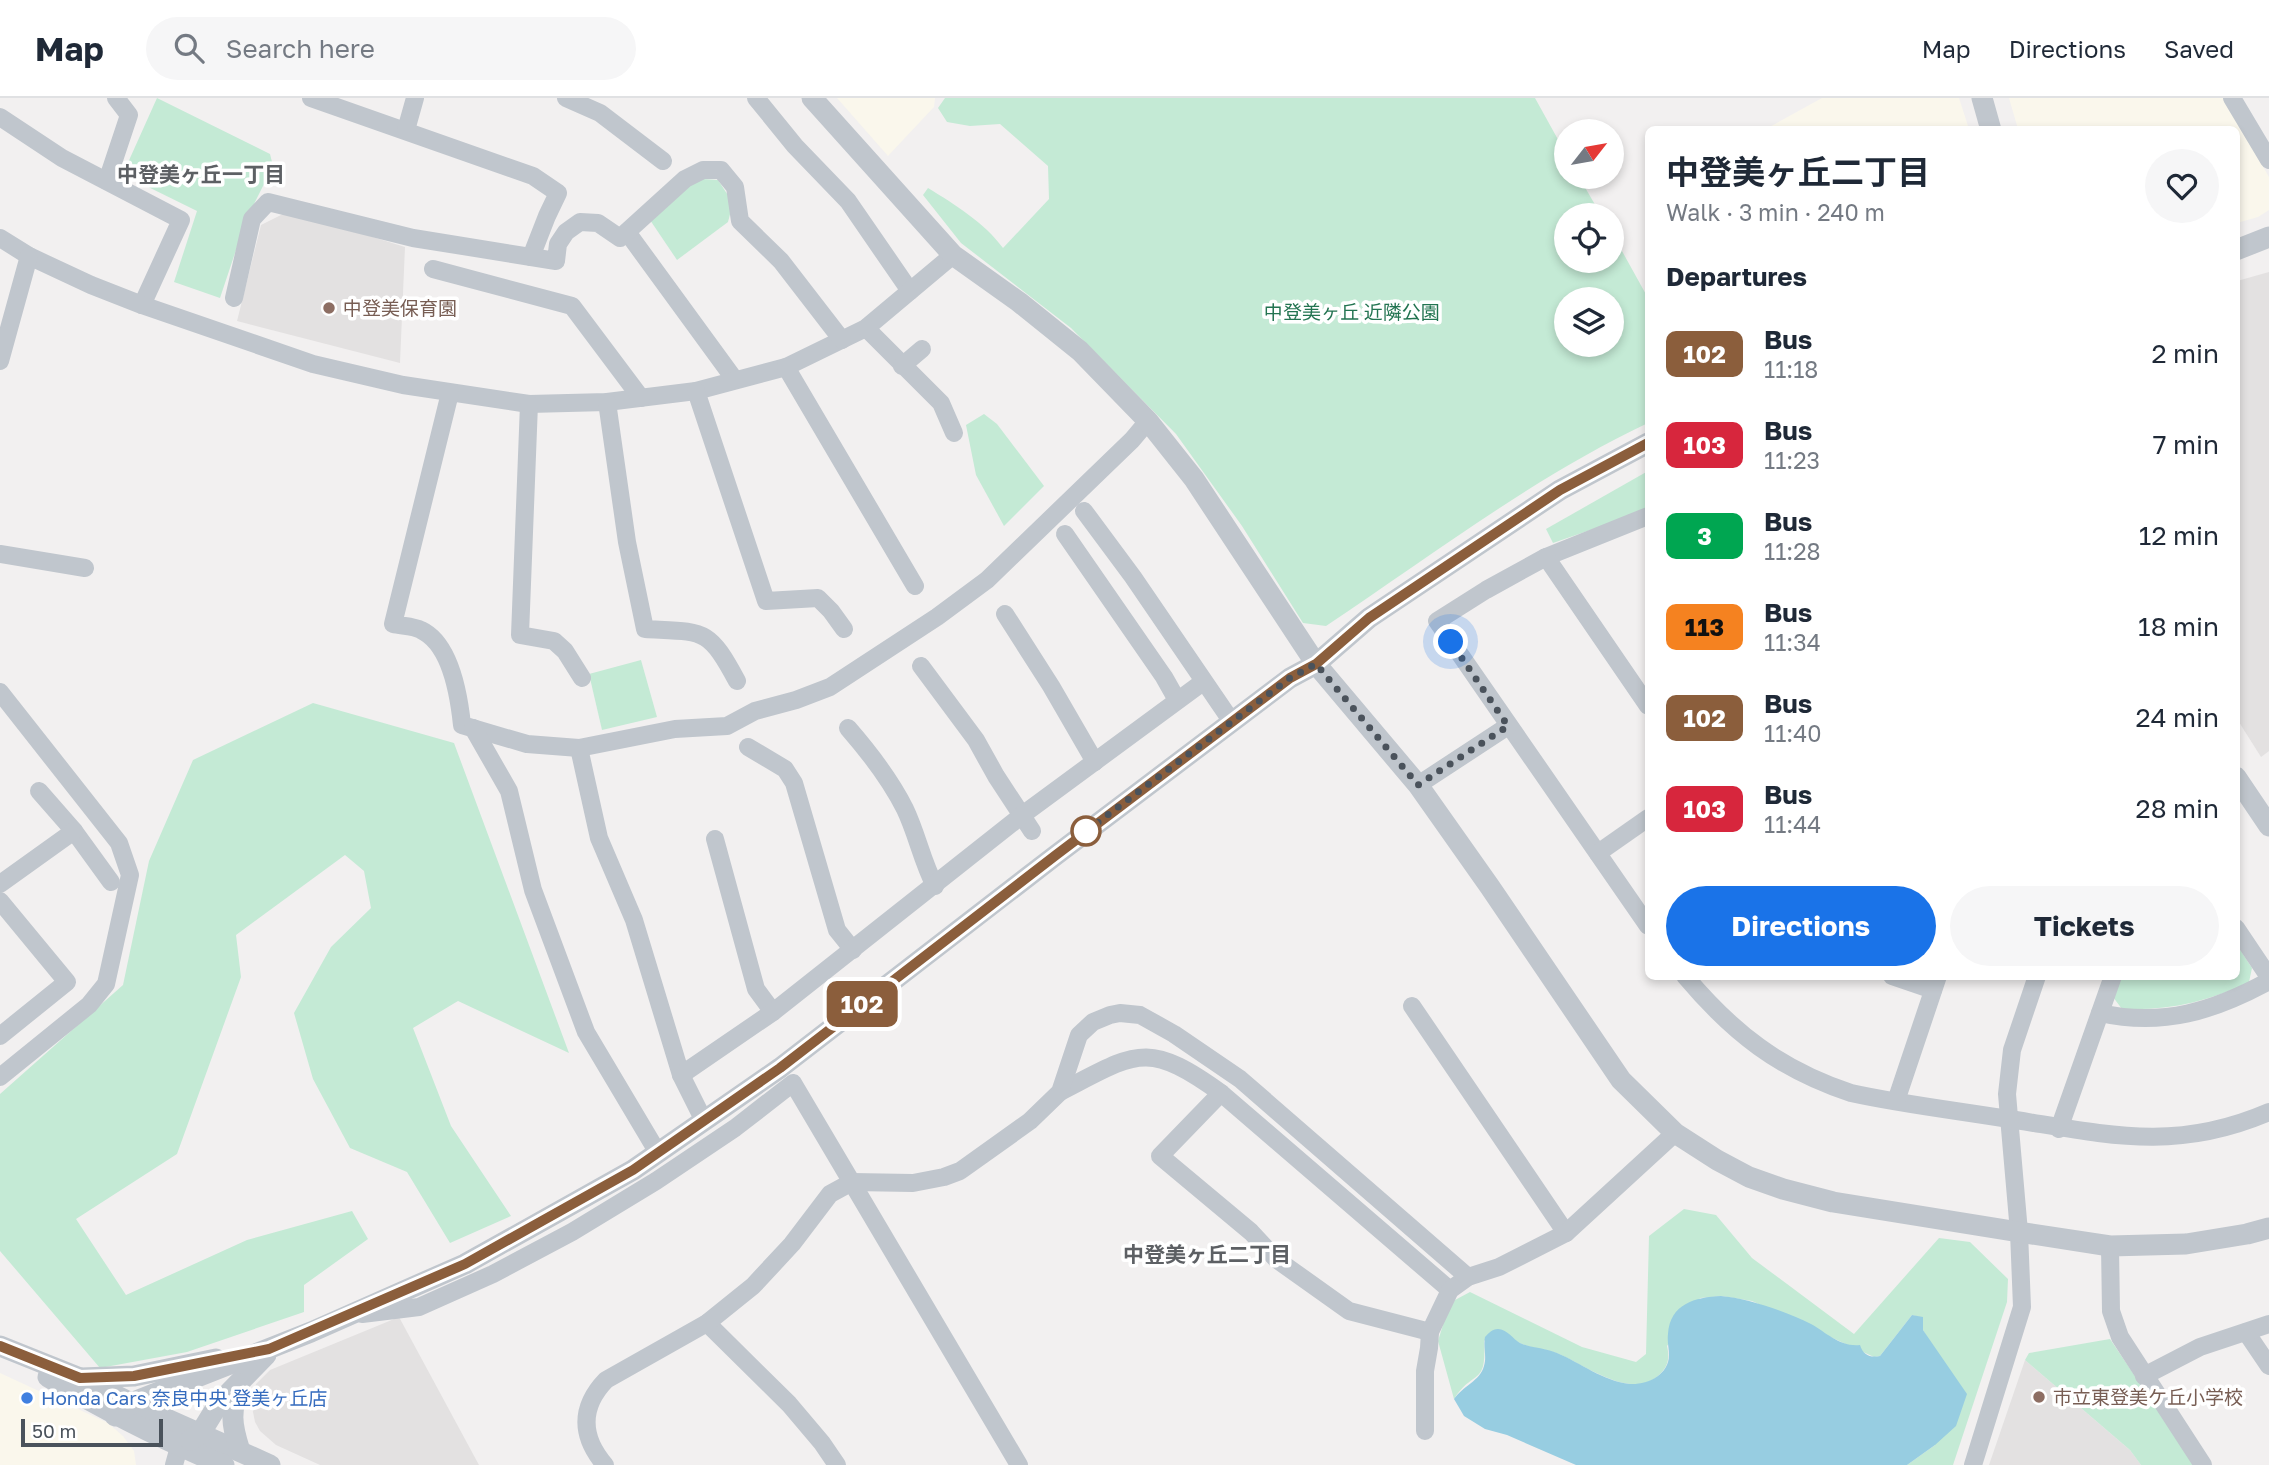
<!DOCTYPE html>
<html lang="en">
<head>
<meta charset="utf-8">
<style>
  body { margin:0; font-family:"Golos Text","Noto Sans JP",sans-serif; background:#f6f6f7; color:#1f2937; height:100vh; display:flex; flex-direction:column; font-size:26px; white-space:nowrap }
  * { box-sizing:border-box; margin:0 }
  p { font-size:23px; color:#747a83 }
  .icon { flex:none; width:38px; height:38px; fill:none; stroke:currentColor; stroke-width:2; stroke-linecap:round; stroke-linejoin:round }
  .map { position:relative; flex:1; overflow:hidden }
  .side { position:absolute; left:1645px; top:28px; width:595px; height:854px; display:flex; flex-direction:column; background:#fff; border-radius:10px; box-shadow:0 4px 10px #0003 }
  .side>* { flex:none }
  .badge { padding:0 14px; border-radius:10px; font-size:24px; line-height:46px }
  .needle { width:46px; rotate:59deg }
  .buttons { position:absolute; left:1554px; top:21px; display:grid; gap:14px }
  .buttons a { display:grid; place-items:center; width:70px; height:70px; border-radius:50%; background:#fff; box-shadow:0 4px 10px #0003; font-size:35px }
  .scale { position:absolute; left:21px; bottom:18px; width:142px; box-sizing:border-box; padding-left:7px; border:4px solid #4a525b; border-top:0; font-size:19px; line-height:24px; white-space:nowrap; color:#4a525b; -webkit-text-stroke:5px #fff; paint-order:stroke }
  .you { position:absolute; width:35px; height:35px; margin:-18px; border:5px solid #fff; border-radius:50%; background:#1a73e8; box-shadow:0 0 0 10px #1a73e833 }
  .map>.badge { position:absolute; translate:-50% -50%; box-shadow:0 0 0 4px #fff }
  h2 { padding:0 21px; font-size:26px; line-height:63px }
  .round { display:grid; place-items:center; flex:none; width:74px; height:74px; border-radius:37px; background:#f6f6f7 }
  .overview { display:flex; align-items:center; justify-content:space-between; height:119px; padding:0 21px }
  h1 { font-size:33px; font-weight:700; line-height:52px }
  .cta { display:flex; gap:14px; margin-top:auto; padding:14px 21px }
  .cta a { flex:1; height:80px; border-radius:42px; background:#1a73e8; color:#fff; font-size:28px; font-weight:700; line-height:80px; text-align:center }
  .cta a+a { background:#f6f6f7; color:#1f2937 }
  ul { padding:0; list-style:none }
  li { display:flex; align-items:center; gap:21px; height:91px; padding:0 21px }
  li div { flex:1 }
  li b { display:block; font-size:26px }
  li em { font-style:normal }
  li .badge { min-width:77px; font-weight:700; text-align:center }
  header { display:flex; align-items:center; gap:42px; box-sizing:border-box; height:98px; padding:0 35px; background:#fff; border-bottom:2px solid #e0e1e3 }
  header strong { font-size:33px }
  nav { display:flex; gap:38px; margin-inline-start:auto; font-size:24px }
  .search { width:490px; height:63px; background:#f6f6f7; display:flex; align-items:center; gap:18px; box-sizing:border-box; padding:0 24px; border-radius:38px; color:#747a83; font-size:26px }
  .map>svg:first-child { display:block }
  .commercial { fill:#faf7ec }
  .education { fill:#e3e1e1 }
  .green { fill:#c4ead5; fill-rule:evenodd }
  .water { fill:#97cde1 }
  .lines { fill:none; stroke-linecap:round; stroke-linejoin:round }
  .minor { stroke:#c0c6cd; stroke-width:18 }
  .tertiary { stroke:#c0c6cd; stroke-width:21 }
  .line-casing { stroke:#fff; stroke-width:16 }
  .line { stroke:#8b5e3c; stroke-width:10 }
  .walk { stroke:#4a525b; stroke-width:7; stroke-dasharray:0 12.6 }
  .education-dot { fill:#8d6e63; stroke:#fff; stroke-width:2.5 }
  .stop-dot { fill:#fff; stroke:#8b5e3c; stroke-width:3.5 }
  .shop-dot { fill:#3f7fe0; stroke:#fff; stroke-width:2.5 }
  .labels { text-anchor:middle; stroke-width:7; stroke-linejoin:round; paint-order:stroke }
  .education-label { font-size:19px; fill:#785e54; stroke:#fff; text-anchor:start }
  .park-label { font-size:19px; fill:#237451; stroke:#fff }
  .shop-label { font-size:19px; fill:#366cbe; stroke:#fff; text-anchor:start }
  .neighbourhood-label { font-size:21px; font-weight:bold; fill:#5d6064; stroke:#fff }
</style>
</head>
<body>
<header>
<strong>Map</strong>
<div class="search"><svg class="icon" aria-label="search" viewBox="0 0 24 24"><circle cx="10" cy="10" r="6"/><path d="M15 15l6 6"/></svg>Search here</div>
<nav><a>Map</a><a>Directions</a><a>Saved</a></nav>
</header>
<div class="map">
<svg width="2269" height="1367" viewBox="0 0 2269 1367">
  <rect width="100%" height="100%" fill="#f2f0f0"/>
  <g class="commercial">
    <polygon points="837,0 935,0 934,9 888,58"/>
    <polygon points="1822,0 1959,0 1969,31 1766,31"/>
    <polygon points="2009,0 2223,0 2269,79 2269,112 2258,119 2237,125 2236,32 2018,31"/>
    <polygon points="0,1275 108,1325 123,1338 134,1353 136,1367 0,1367"/>
  </g>
  <g class="education">
    <polygon points="289,113 405,149 400,265 237,223 261,127"/>
    <polygon points="2269,174 2269,653 2261,659 2237,621 2237,183"/>
    <polygon points="399,1219 479,1367 320,1367 276,1347 260,1333 255,1324 251,1304 256,1286 270,1272"/>
    <polygon points="2025,1262 2130,1352 2141,1367 1989,1367"/>
  </g>
  <g class="green">
    <polygon points="157,0 270,56 273,68 246,122 220,200 174,184 197,113 132,81 126,69"/>
    <path d="M 945,0 L 1535,0 L 1566,56 L 1566,79 L 1579,79 L 1601,117 L 1566,117 L 1566,163 L 1612,163 L 1612,135 L 1648,200 L 1648,325 C 1534,379 1431,458 1326,528 L 1303,525 L 1242,428 L 1176,336 L 1071,230 L 961,145 L 923,97 L 928,90 C 954,106 985,125 1003,150 L 1049,101 L 1048,68 L 1000,26 L 970,28 L 947,24 L 938,10 ZM 1566,201 L 1612,201 L 1612,247 L 1566,247 Z"/>
    <polygon points="703,81 718,82 733,105 728,124 677,162 648,119 689,85"/>
    <polygon points="984,316 997,326 1044,388 1004,428 976,377 966,327"/>
    <polygon points="1648,373 1648,412 1553,445 1546,431"/>
    <polygon points="641,562 657,619 602,632 589,576"/>
    <polygon points="313,605 454,645 569,955 458,903 413,930 451,1028 511,1118 450,1145 407,1074 350,1050 313,981 294,915 331,849 371,810 364,773 345,757 236,837 241,879 177,1056 76,1121 126,1197 247,1142 352,1113 368,1141 304,1187 304,1214 187,1254 100,1270 0,1153 0,996 123,887 149,763 193,662"/>
    <path d="M 2237,847 L 2252,870 L 2249,884 C 2208,904 2167,913 2122,911 L 2113,899 L 2120,879 L 2236,878 Z"/>
    <path d="M 1684,1111 L 1716,1117 L 1752,1160 L 1854,1236 L 1939,1140 L 1970,1144 L 2008,1181 L 2007,1204 L 1953,1367 L 1907,1367 L 1935,1347 L 1938,1258 L 1923,1232 L 1923,1220 L 1912,1217 L 1880,1258 L 1874,1259 L 1752,1203 L 1722,1198 L 1700,1200 L 1667,1248 C 1670,1260 1668,1269 1659,1277 C 1632,1303 1585,1267 1559,1256 C 1547,1251 1534,1251 1522,1246 C 1511,1242 1507,1231 1494,1232 L 1484,1243 C 1487,1289 1473,1271 1454,1301 L 1438,1243 L 1446,1217 L 1455,1202 L 1470,1194 L 1582,1249 L 1636,1264 L 1646,1256 L 1649,1138 Z"/>
    <polygon points="2110,1241 2195,1367 2141,1367 2130,1352 2025,1262 2029,1255"/>
  </g>
  <path class="water" d="M 1721,1198 C 1747,1200 1788,1214 1811,1226 C 1827,1235 1840,1249 1860,1247 C 1863,1257 1870,1260 1880,1258 L 1912,1217 L 1923,1219 L 1923,1232 L 1967,1296 L 1956,1328 L 1935,1347 L 1907,1367 L 1576,1367 L 1507,1337 L 1485,1331 L 1464,1318 L 1454,1301 C 1463,1288 1480,1283 1484,1268 C 1487,1259 1483,1248 1485,1239 C 1489,1235 1492,1231 1498,1231 C 1507,1231 1513,1241 1520,1245 C 1531,1250 1545,1250 1557,1255 C 1581,1265 1603,1283 1630,1286 C 1647,1287 1669,1277 1669,1257 C 1669,1250 1667,1243 1668,1236 C 1670,1206 1695,1199 1721,1198 Z"/>
  <g class="lines">
    <g class="minor">
      <polyline points="311,0 533,78 558,95 547,118 531,159"/>
      <polyline points="566,0 600,15 663,63"/>
      <polyline points="756,0 795,48 848,103 910,193"/>
      <polyline points="2232,0 2269,62"/>
      <polyline points="0,19 62,60 181,122 142,207"/>
      <polyline points="406,32 415,0"/>
      <polyline points="107,83 129,17 116,0"/>
      <polyline points="627,134 735,282"/>
      <polyline points="0,140 29,158 91,187 142,207 313,266 403,287 529,306 607,304 696,293 786,269 866,230 953,157"/>
      <polyline points="433,171 572,208 641,300"/>
      <polyline points="234,200 252,121 268,104 413,140 556,163 558,146 566,134 580,124 598,125 620,140 685,81 703,72 721,72 735,89 740,123 781,163 842,242"/>
      <polyline points="866,230 941,305 954,335"/>
      <polyline points="0,263 29,158"/>
      <polyline points="902,268 922,251"/>
      <polyline points="786,269 915,488"/>
      <polyline points="696,293 766,503 818,500 831,513 844,531"/>
      <path d="M 450,295 L 393,526 C 402,528 414,528 421,532 C 451,546 459,598 462,627 L 527,646 L 579,650 L 675,631 L 727,628 L 755,613 L 796,602 L 830,589 L 937,519 L 987,482 L 1132,342 L 1148,323"/>
      <path d="M 607,304 L 627,444 L 645,531 C 704,534 708,529 737,583"/>
      <polyline points="529,306 520,537 554,543 565,553 582,580"/>
      <polyline points="1084,413 1133,479 1232,624"/>
      <polyline points="1648,418 1546,459 1486,492 1437,523 1648,828"/>
      <polyline points="1065,436 1164,579 1177,602"/>
      <polyline points="0,456 85,470"/>
      <polyline points="1546,459 1648,608"/>
      <polyline points="1005,516 1051,588 1095,664"/>
      <polyline points="921,568 976,642 996,678 1032,733"/>
      <polyline points="0,594 119,745 130,777 106,886 89,907 0,979"/>
      <polyline points="473,630 509,693 533,792 586,934 658,1055"/>
      <path d="M 848,630 C 868,653 891,683 905,711 C 917,736 922,763 935,788"/>
      <polyline points="748,649 785,671 794,685 837,832 853,852"/>
      <polyline points="579,650 599,740 634,822 681,977 704,1023"/>
      <polyline points="1418,687 1508,628"/>
      <polyline points="39,693 74,733 111,784"/>
      <polyline points="715,741 756,891 773,914"/>
      <polyline points="1598,755 1648,720"/>
      <polyline points="0,786 74,733"/>
      <polyline points="0,803 67,884 0,938"/>
      <polyline points="2236,830 2269,879"/>
      <path d="M 1685,878 C 1733,935 1779,971 1851,995 C 1901,1006 1952,1012 2003,1020 C 2101,1035 2172,1056 2269,1014"/>
      <polyline points="1892,878 1933,892"/>
      <polyline points="1412,908 1566,1135"/>
      <path d="M 2100,915 C 2163,929 2214,913 2269,883"/>
      <polyline points="681,977 773,914 1021,718 1203,584"/>
      <path d="M 1060,994 C 1136,955 1146,941 1221,995 L 1450,1192"/>
      <polyline points="1221,995 1160,1058 1251,1134 1276,1161 1349,1213 1430,1234"/>
      <polyline points="1896,1003 1938,878"/>
      <polyline points="2059,1031 2113,878"/>
      <polyline points="2110,1148 2111,1213 2120,1239 2203,1367"/>
      <polyline points="362,1216 419,1209 493,1176 572,1134 656,1083 735,1030 793,985 1019,1367"/>
      <polyline points="707,1225 789,1306 822,1345 837,1367"/>
      <polyline points="2246,1234 2269,1268"/>
      <polyline points="2144,1278 2200,1249 2269,1226"/>
      <polyline points="1425,1333 1425,1273 1429,1250 1430,1234 1450,1192 1468,1179 1499,1169 1566,1135 1675,1035"/>
      <polyline points="174,1367 179,1349"/>
      <path d="M 605,1367 C 581,1339 579,1310 606,1282 L 707,1225 L 753,1188 L 792,1146 L 830,1096 L 852,1084 L 913,1085 L 944,1079 L 960,1073 L 1030,1023 L 1060,994 L 1079,937 L 1093,924 L 1110,917 L 1120,915 L 1140,917 L 1174,936 L 1240,981 L 1468,1179"/>
      <polyline points="1973,1367 2022,1209 2019,1134 2007,996 2012,952 2037,878"/>
    </g>
    <g class="tertiary">
      <polyline points="812,0 953,157 1019,204 1080,253 1148,323 1194,381 1316,566 1418,687 1490,789 1621,982 1675,1035 1717,1062 1749,1079 1783,1091 1833,1104 2019,1134 2110,1148 2186,1146 2247,1136 2269,1130"/>
      <polyline points="1982,0 1991,32"/>
      <polyline points="2236,152 2269,139"/>
      <polyline points="2236,679 2269,728"/>
      <polyline points="0,1248 80,1280 131,1305 270,1367"/>
      <path d="M 48,1279 C 105,1312 162,1342 224,1367"/>
      <polyline points="82,1280 134,1278 216,1261"/>
      <polyline points="115,1318 131,1305 311,1234 465,1166 633,1072 780,970 1056,757 1290,580 1316,566 1369,520 1560,392 1648,345"/>
      <polyline points="190,1342 200,1336 219,1305 266,1257"/>
      <path d="M 240,1353 C 231,1326 230,1313 240,1286"/>
    </g>
  </g>
  <g class="lines">
    <defs>
      <polyline id="line" points="0,1248 80,1280 134,1278 269,1251 465,1166 633,1072 780,970 1056,757 1290,580 1316,566 1369,520 1560,392 1648,345"/>
    </defs>
    <use href="#line" class="line-casing"/>
    <use href="#line" class="line"/>
    <polyline class="walk" points="1086,733 1077,740 1290,580 1316,566 1418,687 1508,628 1451,544"/>
  </g>
  <g class="education-dot">
    <circle cx="329" cy="210" r="7"/>
    <circle cx="2039" cy="1299" r="7"/>
  </g>
  <circle class="stop-dot" cx="1086" cy="733" r="14"/>
  <circle class="shop-dot" cx="27" cy="1300" r="7"/>
  <g class="labels">
    <g class="education-label">
      <text x="343" y="217">中登美保育園</text>
      <text x="2053" y="1306">市立東登美ケ丘小学校</text>
    </g>
    <g class="park-label">
      <text x="1352" y="221">中登美ヶ丘 近隣公園</text>
    </g>
    <g class="shop-label">
      <text x="41" y="1307">Honda Cars 奈良中央 登美ヶ丘店</text>
    </g>
    <g class="neighbourhood-label">
      <text x="201" y="84">中登美ヶ丘一丁目</text>
      <text x="1207" y="1164">中登美ヶ丘二丁目</text>
    </g>
  </g>
</svg>
<div class="buttons">
<a><svg class="needle" viewBox="-14 -14 28 28"><path d="M0-13l5 13h-10z" fill="#e53935"/><path d="M0 13l5-13h-10z" fill="#747a83"/></svg></a>
<a><svg class="icon" aria-label="locate" viewBox="0 0 24 24"><circle cx="12" cy="12" r="6"/><path d="M12 2v4M12 18v4M2 12h4M18 12h4"/></svg></a>
<a><svg class="icon" aria-label="layers" viewBox="0 0 24 24"><path d="M12 4l9 5-9 5-9-5zM3 14l9 5 9-5"/></svg></a>
</div>
<div class="scale">50 m</div>
<div class="you" style="left:1451px;top:544px"></div>
<b class="badge" style="left:862px;top:906px;background:#8b5e3c;color:#fff">102</b>
<section class="side">
<div class="overview"><div><h1>中登美ヶ丘二丁目</h1><p>Walk · 3 min · 240 m</p></div><a class="round"><svg class="icon" aria-label="heart" viewBox="0 0 24 24"><path d="M12 20l-8-8c-3-5 5-10 8-4 3-6 11-1 8 4z"/></svg></a></div>
<h2>Departures</h2>
<ul>
<li><span class="badge" style="background:#8b5e3c;color:#fff">102</span><div><b>Bus</b><p>11:18</p></div><em>2 min</em></li>
<li><span class="badge" style="background:#d7263d;color:#fff">103</span><div><b>Bus</b><p>11:23</p></div><em>7 min</em></li>
<li><span class="badge" style="background:#00a651;color:#fff">3</span><div><b>Bus</b><p>11:28</p></div><em>12 min</em></li>
<li><span class="badge" style="background:#f58220;color:#111">113</span><div><b>Bus</b><p>11:34</p></div><em>18 min</em></li>
<li><span class="badge" style="background:#8b5e3c;color:#fff">102</span><div><b>Bus</b><p>11:40</p></div><em>24 min</em></li>
<li><span class="badge" style="background:#d7263d;color:#fff">103</span><div><b>Bus</b><p>11:44</p></div><em>28 min</em></li>
</ul>
<div class="cta"><a>Directions</a><a>Tickets</a></div>
</section>
</div>
</body>
</html>
